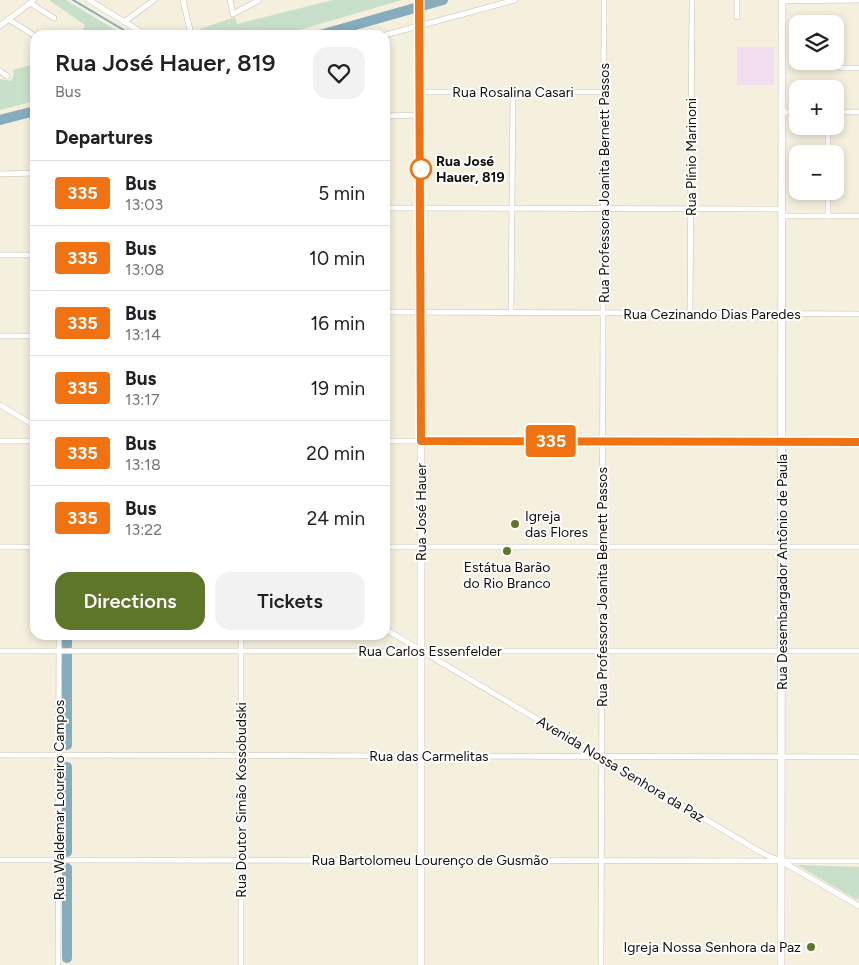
<!DOCTYPE html>
<html lang="en">
<head>
<meta charset="utf-8">
<style>
  body { margin:0; font-family:Figtree,sans-serif; background:#f2f2f2; color:#202124; height:100vh; display:flex; flex-direction:column; font-size:19px; white-space:nowrap }
  * { box-sizing:border-box; margin:0 }
  p { font-size:16px; color:#757577 }
  .icon { flex:none; width:28px; height:28px; fill:none; stroke:currentColor; stroke-width:2; stroke-linecap:round; stroke-linejoin:round }
  .map { position:relative; flex:1; overflow:hidden }
  .panel { position:absolute; left:30px; top:30px; width:360px; height:610px; display:flex; flex-direction:column; background:#fff; border-radius:15px; box-shadow:0 2px 8px #0003 }
  .panel>* { flex:none }
  .badge { padding:0 10px; border-radius:4px; font-size:18px; line-height:32px }
  .controls { position:absolute; left:789px; top:15px; display:grid; gap:10px }
  .controls a { display:grid; place-items:center; width:55px; height:55px; border-radius:10px; background:#fff; box-shadow:0 2px 8px #0003; font-size:25px }
  .map>.badge { position:absolute; translate:-50% -50%; box-shadow:0 0 0 2px #fff }
  h2 { padding:0 25px; font-size:19px; line-height:45px }
  .round { display:grid; place-items:center; flex:none; width:52px; height:52px; border-radius:15px; background:#f2f2f2 }
  .summary { display:flex; align-items:center; justify-content:space-between; height:85px; padding:0 25px }
  h1 { font-size:24px; font-weight:600; line-height:38px }
  .primary-button { display:flex; gap:10px; margin-top:auto; padding:10px 25px }
  .primary-button a { flex:1; height:58px; border-radius:15px; background:#5d7628; color:#fff; font-size:20px; font-weight:600; line-height:58px; text-align:center }
  .primary-button a+a { background:#f2f2f2; color:#202124 }
  ul { padding:0; list-style:none }
  li { display:flex; align-items:center; gap:15px; height:65px; padding:0 25px; border-top:1px solid #e0e0e0 }
  li div { flex:1 }
  li b { display:block; font-size:19px }
  li em { font-style:normal }
  li .badge { min-width:55px; font-weight:700; text-align:center }
  .map>svg:first-child { display:block }
  .commercial { fill:#f2deee }
  .green { fill:#c8e0ca }
  .lines { fill:none; stroke-linecap:round; stroke-linejoin:round }
  .stream { stroke:#85adbd; stroke-width:2 }
  .river { stroke:#85adbd; stroke-width:10 }
  .minor-casing { stroke:#c6c0af; stroke-width:6 }
  .major-casing { stroke:#c6c0af; stroke-width:8 }
  .minor { stroke:#fff; stroke-width:5 }
  .major { stroke:#fff; stroke-width:7 }
  .line-casing { stroke:#fff; stroke-width:11 }
  .line { stroke:#f17210; stroke-width:8 }
  .stop-dot { fill:#fff; stroke:#f17210; stroke-width:2.5 }
  .poi-dot { fill:#5d7628; stroke:#fff; stroke-width:2 }
  .labels { text-anchor:middle; stroke-width:4; stroke-linejoin:round; paint-order:stroke }
  .street-label { font-size:14px; fill:#110f09; stroke:#fff }
  .stop-label { font-size:14px; font-weight:bold; fill:#110f09; stroke:#fff; text-anchor:start }
  .poi-label { font-size:14px; fill:#110f09; stroke:#fff; text-anchor:start }
</style>
</head>
<body>
<div class="map">
<svg width="859" height="965" viewBox="0 0 859 965">
  <rect width="100%" height="100%" fill="#f5efdd"/>
  <rect class="commercial" x="737" y="47" width="37" height="38"/>
  <g class="green">
    <polygon points="49,0 66,0 124,35 89,35 82,31 85,25"/>
    <polygon points="333,0 402,0 282,35 198,35 200,29 235,17 237,24"/>
    <polygon points="35,64 35,101 0,110 0,79 11,81 14,75 13,70"/>
    <polygon points="256,635 339,635 339,638 256,639"/>
    <polygon points="797,865 859,867 859,897 857,900"/>
  </g>
  <g class="lines">
    <polyline class="stream" points="73,0 132,35"/>
    <g class="river">
      <polyline points="320,35 443,0"/>
      <polyline points="0,120 35,111"/>
      <polyline points="67,635 67,646"/>
      <polyline points="67,745 67,654"/>
      <polyline points="67,767 67,852"/>
      <polyline points="67,958 67,868"/>
    </g>
    <defs>
      <g id="minor">
        <polyline points="89,0 146,35"/>
        <polyline points="183,0 190,30"/>
        <polyline points="230,0 233,14 259,0"/>
        <polyline points="782,1 859,0"/>
        <polyline points="30,3 54,18"/>
        <polyline points="737,17 737,0"/>
        <polyline points="8,19 35,36"/>
        <polyline points="124,22 154,0"/>
        <polyline points="0,26 34,0"/>
        <polyline points="385,35 515,0"/>
        <polyline points="841,68 859,68"/>
        <polyline points="0,71 7,76"/>
        <polyline points="421,92 604,92"/>
        <polyline points="781,112 798,112"/>
        <polyline points="835,112 859,112"/>
        <polyline points="385,116 421,115"/>
        <polyline points="828,126 828,154"/>
        <polyline points="0,174 35,173"/>
        <polyline points="828,191 828,216"/>
        <polyline points="385,208 782,209"/>
        <polyline points="782,216 859,216"/>
        <polyline points="0,255 35,255"/>
        <polyline points="385,312 859,314"/>
        <polyline points="511,313 513,92"/>
        <polyline points="690,313 692,0"/>
        <polyline points="0,336 35,336"/>
        <polyline points="0,405 35,426"/>
        <polyline points="0,441 35,441"/>
        <polyline points="385,441 859,442"/>
        <polyline points="0,547 35,547"/>
        <polyline points="385,547 859,547"/>
        <polyline points="385,629 764,854 781,861 859,906"/>
        <polyline points="241,635 241,965"/>
        <polyline points="0,651 859,651"/>
        <polyline points="0,755 859,757"/>
        <polyline points="0,860 859,861"/>
        <polyline points="58,965 59,635"/>
        <polyline points="601,965 604,0"/>
      </g>
      <g id="major">
        <polyline points="419,0 421,26 421,965"/>
        <polyline points="781,965 782,0"/>
      </g>
    </defs>
    <use href="#minor" class="minor-casing"/>
    <use href="#major" class="major-casing"/>
    <use href="#minor" class="minor"/>
    <use href="#major" class="major"/>
  </g>
  <g class="lines">
    <defs>
      <polyline id="line" points="419,0 421,441 859,442"/>
    </defs>
    <use href="#line" class="line-casing"/>
    <use href="#line" class="line"/>
  </g>
  <circle class="stop-dot" cx="421" cy="169" r="10"/>
  <g class="poi-dot">
    <circle cx="515" cy="524" r="5"/>
    <circle cx="507" cy="551" r="5"/>
    <circle cx="811" cy="947" r="5"/>
  </g>
  <g class="labels">
    <g class="street-label">
      <text x="513" y="97">Rua Rosalina Casari</text>
      <text transform="translate(691 157) rotate(-90)" y="5">Rua Plínio Marinoni</text>
      <text transform="translate(604 183) rotate(-90)" y="5">Rua Professora Joanita Bernett Passos</text>
      <text x="712" y="319">Rua Cezinando Dias Paredes</text>
      <text transform="translate(421 512) rotate(-90)" y="5">Rua José Hauer</text>
      <text transform="translate(782 572) rotate(-90)" y="5">Rua Desembargador Antônio de Paula</text>
      <text transform="translate(602 587) rotate(-90)" y="5">Rua Professora Joanita Bernett Passos</text>
      <text x="430" y="656">Rua Carlos Essenfelder</text>
      <text x="429" y="761">Rua das Carmelitas</text>
      <text transform="translate(621 769) rotate(31)" y="5">Avenida Nossa Senhora da Paz</text>
      <text transform="translate(59 800) rotate(-90)" y="5">Rua Waldemar Loureiro Campos</text>
      <text transform="translate(241 800) rotate(-90)" y="5">Rua Doutor Simão Kossobudski</text>
      <text x="430" y="865">Rua Bartolomeu Lourenço de Gusmão</text>
    </g>
    <g class="stop-label">
      <text x="436" y="166">Rua José<tspan x="436" dy="16">Hauer, 819</tspan></text>
    </g>
    <g class="poi-label">
      <text x="525" y="521">Igreja<tspan x="525" dy="16">das Flores</tspan></text>
      <text x="507" y="572" text-anchor="middle">Estátua Barão<tspan x="507" dy="16">do Rio Branco</tspan></text>
      <text x="801" y="952" text-anchor="end">Igreja Nossa Senhora da Paz</text>
    </g>
  </g>
</svg>
<div class="controls">
<a><svg class="icon" aria-label="layers" viewBox="0 0 24 24"><path d="M12 4l9 5-9 5-9-5zM3 14l9 5 9-5"/></svg></a>
<a>+</a>
<a>−</a>
</div>
<b class="badge" style="left:551px;top:441px;background:#f17210;color:#fff">335</b>
<section class="panel">
<div class="summary"><div><h1>Rua José Hauer, 819</h1><p>Bus</p></div><a class="round"><svg class="icon" aria-label="heart" viewBox="0 0 24 24"><path d="M12 20l-8-8c-3-5 5-10 8-4 3-6 11-1 8 4z"/></svg></a></div>
<h2>Departures</h2>
<ul>
<li><span class="badge" style="background:#f17210;color:#fff">335</span><div><b>Bus</b><p>13:03</p></div><em>5 min</em></li>
<li><span class="badge" style="background:#f17210;color:#fff">335</span><div><b>Bus</b><p>13:08</p></div><em>10 min</em></li>
<li><span class="badge" style="background:#f17210;color:#fff">335</span><div><b>Bus</b><p>13:14</p></div><em>16 min</em></li>
<li><span class="badge" style="background:#f17210;color:#fff">335</span><div><b>Bus</b><p>13:17</p></div><em>19 min</em></li>
<li><span class="badge" style="background:#f17210;color:#fff">335</span><div><b>Bus</b><p>13:18</p></div><em>20 min</em></li>
<li><span class="badge" style="background:#f17210;color:#fff">335</span><div><b>Bus</b><p>13:22</p></div><em>24 min</em></li>
</ul>
<div class="primary-button"><a>Directions</a><a>Tickets</a></div>
</section>
</div>
</body>
</html>
